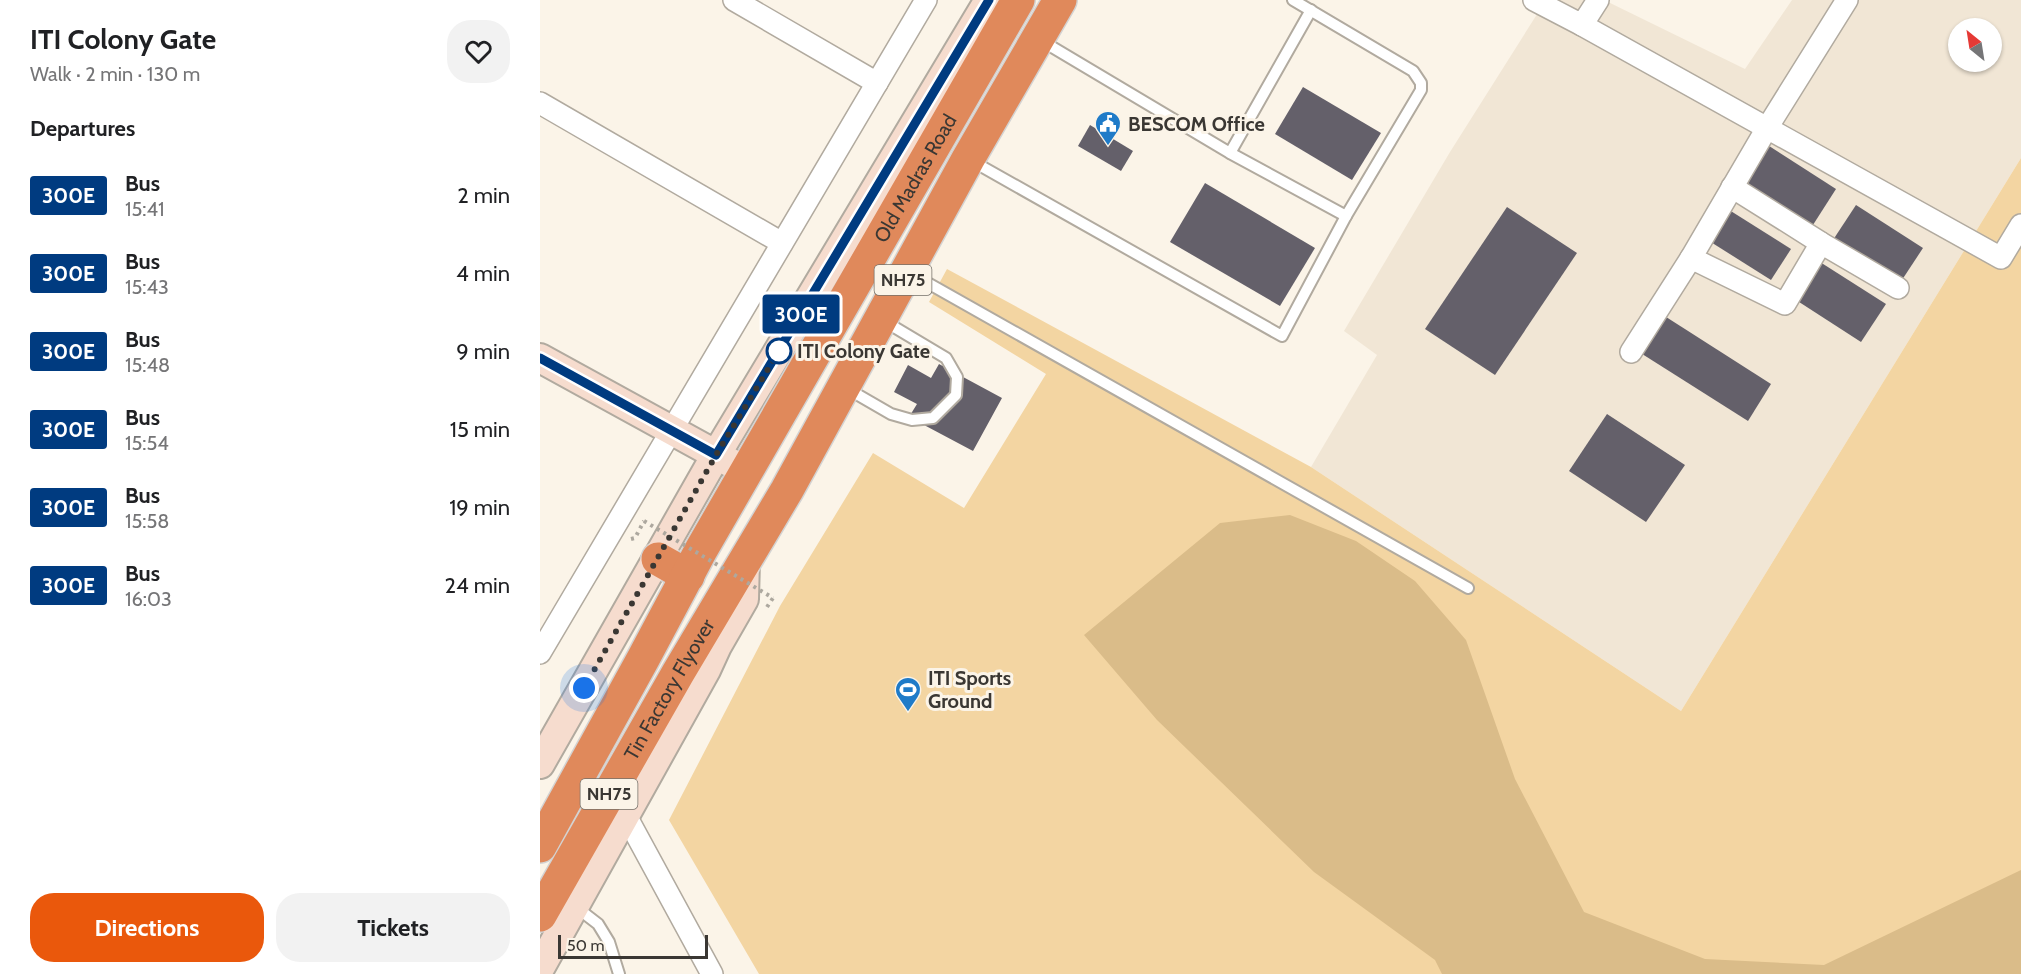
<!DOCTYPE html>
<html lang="en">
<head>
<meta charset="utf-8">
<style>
  body { margin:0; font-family:Cabin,sans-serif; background:#f2f2f2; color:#202124; height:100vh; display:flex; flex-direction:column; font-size:22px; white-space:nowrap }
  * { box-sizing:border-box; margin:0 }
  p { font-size:20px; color:#757577 }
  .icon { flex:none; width:33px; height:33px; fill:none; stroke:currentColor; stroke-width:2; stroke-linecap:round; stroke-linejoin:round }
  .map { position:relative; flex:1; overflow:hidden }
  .details { display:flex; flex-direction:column; background:#fff; width:540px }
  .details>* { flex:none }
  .badge { padding:0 12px; border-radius:4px; font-size:21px; line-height:39px }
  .needle { width:39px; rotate:330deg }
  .controls { position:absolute; left:1408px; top:18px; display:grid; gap:12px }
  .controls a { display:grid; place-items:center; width:54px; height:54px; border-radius:50%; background:#fff; box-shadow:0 2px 4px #0004; font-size:30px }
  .scale { position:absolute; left:18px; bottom:15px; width:150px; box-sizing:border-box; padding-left:6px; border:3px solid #3a3733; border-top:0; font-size:16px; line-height:21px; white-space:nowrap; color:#3a3733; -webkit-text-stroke:4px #fbf4e8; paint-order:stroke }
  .you { position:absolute; width:30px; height:30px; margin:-15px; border:4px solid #fff; border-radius:50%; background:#1a73e8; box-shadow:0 0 0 9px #1a73e833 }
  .map>.badge { position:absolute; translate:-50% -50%; box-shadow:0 0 0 3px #fff }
  h2 { padding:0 30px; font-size:22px; line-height:54px }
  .round { display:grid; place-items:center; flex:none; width:63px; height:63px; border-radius:24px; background:#f2f2f2 }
  .headline { display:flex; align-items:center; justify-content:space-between; height:102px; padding:0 30px }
  h1 { font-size:28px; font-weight:700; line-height:45px }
  .action { display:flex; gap:12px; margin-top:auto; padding:12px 30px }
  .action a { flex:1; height:69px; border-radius:24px; background:#ea580c; color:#fff; font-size:24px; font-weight:700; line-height:69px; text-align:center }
  .action a+a { background:#f2f2f2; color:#202124 }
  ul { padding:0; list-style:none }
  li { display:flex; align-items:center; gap:18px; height:78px; padding:0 30px }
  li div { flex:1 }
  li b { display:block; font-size:22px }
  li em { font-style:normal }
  li .badge { min-width:66px; font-weight:700; text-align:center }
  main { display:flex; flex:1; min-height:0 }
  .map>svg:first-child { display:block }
  .built { fill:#f1e6d5; fill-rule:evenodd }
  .green { fill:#f3d5a2 }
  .forest { fill:#dabc89 }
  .building { fill:#64606a }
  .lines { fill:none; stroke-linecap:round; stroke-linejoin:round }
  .lane-casing { stroke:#b1aa9f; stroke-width:14 }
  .street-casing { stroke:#b1aa9f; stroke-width:24 }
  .secondary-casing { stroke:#b1aa9f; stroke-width:32 }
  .highway-casing { stroke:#d4d3d2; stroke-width:36 }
  .path { stroke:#ada89f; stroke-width:4; stroke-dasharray:3 4.5; stroke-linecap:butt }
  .lane { stroke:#fff; stroke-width:10 }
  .street { stroke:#fff; stroke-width:21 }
  .secondary { stroke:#f6dcce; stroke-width:28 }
  .highway { stroke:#e0895b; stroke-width:33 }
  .path-bridge { stroke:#ada89f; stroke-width:4; stroke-dasharray:3 4.5; stroke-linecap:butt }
  .line-casing { stroke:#fff; stroke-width:14 }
  .line { stroke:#003b80; stroke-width:9 }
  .walk { stroke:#3a3733; stroke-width:6; stroke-dasharray:0 10.8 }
  .stop-dot { fill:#fff; stroke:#003b80; stroke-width:3 }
  .labels { text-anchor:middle; stroke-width:6; stroke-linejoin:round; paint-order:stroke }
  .shield { fill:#fbf4e8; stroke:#747069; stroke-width:1.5 }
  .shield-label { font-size:18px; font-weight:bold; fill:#3a3733 }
  .poi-label { font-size:20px; font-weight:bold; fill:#3a3733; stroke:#fbf4e8; text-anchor:start }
  .street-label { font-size:20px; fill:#3a3733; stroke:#fbf4e8 }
  .stop-label { font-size:20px; font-weight:bold; fill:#3a3733; stroke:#fbf4e8; text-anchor:start }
</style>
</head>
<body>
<main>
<section class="details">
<div class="headline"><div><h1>ITI Colony Gate</h1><p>Walk · 2 min · 130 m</p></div><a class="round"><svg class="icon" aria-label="heart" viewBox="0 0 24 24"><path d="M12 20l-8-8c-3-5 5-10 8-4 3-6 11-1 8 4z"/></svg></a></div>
<h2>Departures</h2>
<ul>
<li><span class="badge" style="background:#003b80;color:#fff">300E</span><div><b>Bus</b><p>15:41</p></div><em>2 min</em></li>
<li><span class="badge" style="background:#003b80;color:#fff">300E</span><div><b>Bus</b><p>15:43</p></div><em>4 min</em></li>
<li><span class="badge" style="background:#003b80;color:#fff">300E</span><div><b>Bus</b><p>15:48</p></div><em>9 min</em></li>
<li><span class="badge" style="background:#003b80;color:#fff">300E</span><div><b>Bus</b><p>15:54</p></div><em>15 min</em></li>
<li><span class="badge" style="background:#003b80;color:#fff">300E</span><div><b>Bus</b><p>15:58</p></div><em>19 min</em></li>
<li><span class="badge" style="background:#003b80;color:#fff">300E</span><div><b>Bus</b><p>16:03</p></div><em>24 min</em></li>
</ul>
<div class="action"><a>Directions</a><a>Tickets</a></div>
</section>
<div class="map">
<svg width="1481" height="974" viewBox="0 0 1481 974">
  <rect width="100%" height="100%" fill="#fbf4e8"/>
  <path class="built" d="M 1006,0 L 1064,0 L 1205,69 L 1252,0 L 1481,0 L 1481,158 L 1141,711 L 771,467 L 837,355 L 804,331 L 910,152 ZM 1419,28 L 1452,28 L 1452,62 L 1419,62 Z"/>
  <polygon class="green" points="1481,158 1481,974 219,974 129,820 240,606 333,453 424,508 506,374 389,302 407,269 771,467 1141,711"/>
  <polygon class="forest" points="750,515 816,541 875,581 926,640 975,779 1044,912 1165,959 1284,965 1481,870 1481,974 902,974 895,960 774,872 617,720 544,635 680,523"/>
  <g class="building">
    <polygon points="763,87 841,133 812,180 735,134"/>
    <polygon points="550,125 593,151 581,171 538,146"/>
    <polygon points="1226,144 1296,189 1271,228 1201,183"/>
    <polygon points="665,183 775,248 740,306 630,242"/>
    <polygon points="1316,205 1383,248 1358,286 1291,243"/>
    <polygon points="967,207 1037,253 955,375 885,329"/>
    <polygon points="1186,208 1251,249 1231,280 1166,239"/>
    <polygon points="1280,262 1346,304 1321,342 1256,300"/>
    <polygon points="1123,315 1231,384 1208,421 1099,352"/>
    <polygon points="399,364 462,398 433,451 369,417 377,404 354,392 368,365 391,378"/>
    <polygon points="1067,414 1145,465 1106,522 1029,471"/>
  </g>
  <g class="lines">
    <defs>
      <g id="lane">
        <polyline points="502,41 690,153 806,216"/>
        <polyline points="690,153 771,10"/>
        <polyline points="432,161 742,336 806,216 881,90 881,83 873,71 753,0"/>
        <polyline points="370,273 928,588"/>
        <polyline points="306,388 351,414 372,420 393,418 416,395 417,377 406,358 344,321"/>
        <polyline points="36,907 58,924 69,942 79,974"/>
      </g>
      <g id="street">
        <polyline points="194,0 337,83"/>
        <polyline points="994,0 1042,25 1058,0"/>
        <polyline points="1042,25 1227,128 1307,0"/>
        <polyline points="0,103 242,243"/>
        <polyline points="1192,187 1281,243 1358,288"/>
        <polyline points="1281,243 1245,304 1151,258 1227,128 1461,258 1481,225"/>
        <polyline points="1091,352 1151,258"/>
        <polyline points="0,653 386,0"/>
        <polyline points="85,814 172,974"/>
      </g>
      <g id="secondary">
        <polyline points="0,358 193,464"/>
        <polyline points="0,764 176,455 449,0"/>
        <polyline points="0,968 166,670 177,646 204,599 205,560"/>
      </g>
      <g id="highway">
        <polyline points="118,559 148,576"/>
        <path id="s1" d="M 0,846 L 103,659 L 161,550 L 478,0"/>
        <path id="s2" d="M 0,915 L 138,673 L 247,490 L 428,159 L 520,0"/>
      </g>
    </defs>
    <use href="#lane" class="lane-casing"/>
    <use href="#street" class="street-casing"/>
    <use href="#secondary" class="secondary-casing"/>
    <use href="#highway" class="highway-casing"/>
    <g class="path">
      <polyline points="91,539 95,538 104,521"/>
      <polyline points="227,607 233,598"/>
    </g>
    <use href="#lane" class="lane"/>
    <use href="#street" class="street"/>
    <use href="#secondary" class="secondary"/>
    <use href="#highway" class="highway"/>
    <polyline class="path-bridge" points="104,521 233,598"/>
  </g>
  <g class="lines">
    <defs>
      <polyline id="line" points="0,358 176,455 449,0"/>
    </defs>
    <use href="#line" class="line-casing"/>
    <use href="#line" class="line"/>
    <polyline class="walk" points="44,688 176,455 239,351"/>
  </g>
  <defs>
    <symbol id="civic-pin" viewBox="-11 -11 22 30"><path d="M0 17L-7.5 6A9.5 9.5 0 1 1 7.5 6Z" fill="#1f7bc8" stroke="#fbf4e8"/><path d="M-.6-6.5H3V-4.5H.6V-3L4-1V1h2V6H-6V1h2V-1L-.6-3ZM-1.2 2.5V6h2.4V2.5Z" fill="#fff"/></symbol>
    <symbol id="stadium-pin" viewBox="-11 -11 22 30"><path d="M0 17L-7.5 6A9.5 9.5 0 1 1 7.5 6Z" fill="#1f7bc8" stroke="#fbf4e8"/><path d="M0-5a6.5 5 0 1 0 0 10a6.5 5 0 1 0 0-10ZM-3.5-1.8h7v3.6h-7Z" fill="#fff"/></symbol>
  </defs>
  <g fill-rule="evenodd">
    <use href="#civic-pin" x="553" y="109" width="30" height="40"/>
    <use href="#stadium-pin" x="353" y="675" width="30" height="40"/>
  </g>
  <circle class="stop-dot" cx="239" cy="351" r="12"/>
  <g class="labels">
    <g class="shield">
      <rect x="334.5" y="265" width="57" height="30" rx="4.5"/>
      <rect x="40.5" y="779" width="57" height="30" rx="4.5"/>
    </g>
    <g class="shield-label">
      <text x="363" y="286">NH75</text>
      <text x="69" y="800">NH75</text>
    </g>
    <g class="poi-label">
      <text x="588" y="131">BESCOM Office</text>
      <text x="388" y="685">ITI Sports<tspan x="388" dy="23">Ground</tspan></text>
    </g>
    <g class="street-label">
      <text dy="7" stroke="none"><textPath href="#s1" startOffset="766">Old Madras Road</textPath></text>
      <text dy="7" stroke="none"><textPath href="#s2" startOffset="260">Tin Factory Flyover</textPath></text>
    </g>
    <g class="stop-label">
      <text x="257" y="358">ITI Colony Gate</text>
    </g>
  </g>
</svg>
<div class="controls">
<a><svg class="needle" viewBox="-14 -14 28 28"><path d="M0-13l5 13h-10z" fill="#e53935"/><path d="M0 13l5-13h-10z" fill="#757577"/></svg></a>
</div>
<div class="scale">50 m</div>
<div class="you" style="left:44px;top:688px"></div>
<b class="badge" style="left:261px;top:314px;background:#003b80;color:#fff">300E</b>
</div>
</main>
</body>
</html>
